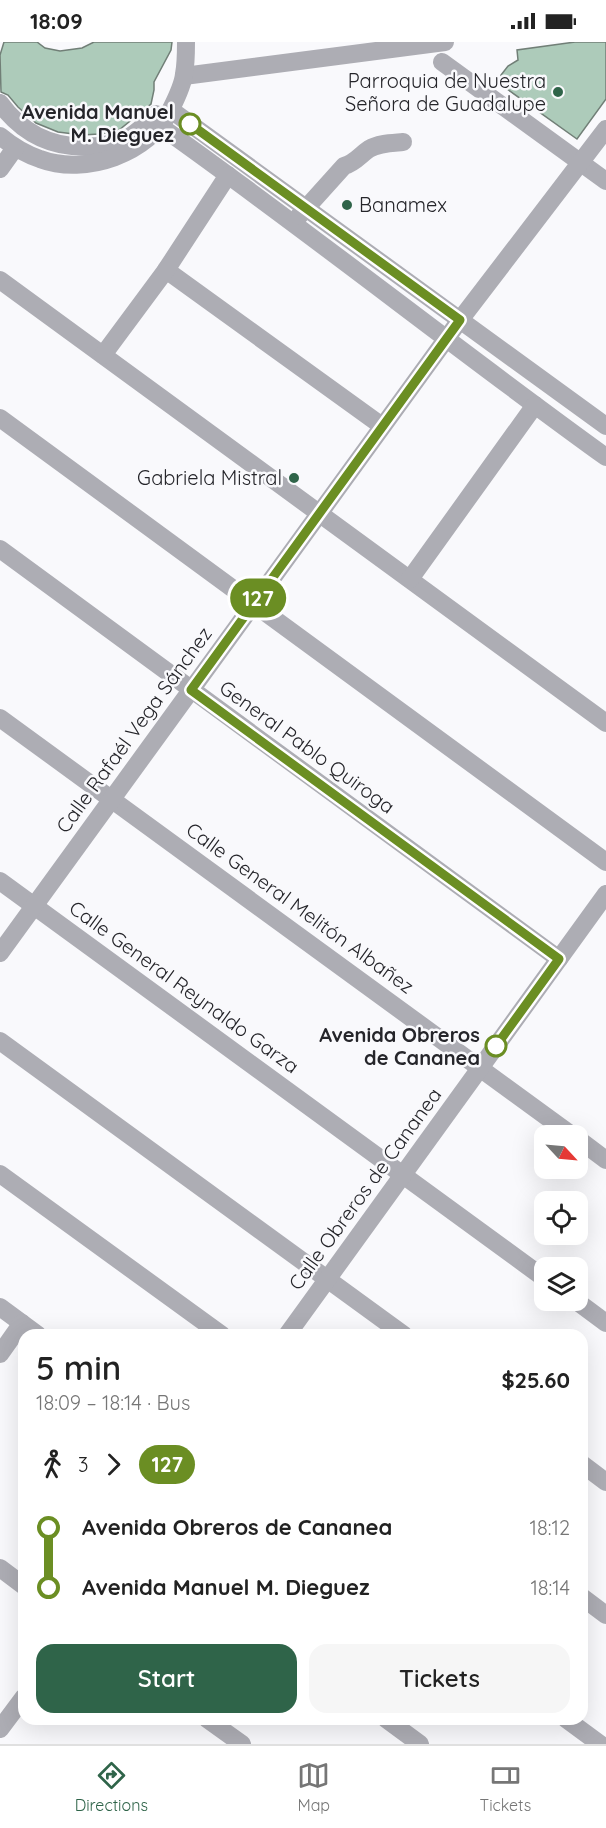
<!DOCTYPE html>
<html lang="en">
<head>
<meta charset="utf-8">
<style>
  body { margin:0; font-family:Quicksand,sans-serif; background:#f6f6f6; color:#222; height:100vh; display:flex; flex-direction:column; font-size:22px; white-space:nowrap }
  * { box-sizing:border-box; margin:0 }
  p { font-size:20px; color:#767676 }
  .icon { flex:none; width:33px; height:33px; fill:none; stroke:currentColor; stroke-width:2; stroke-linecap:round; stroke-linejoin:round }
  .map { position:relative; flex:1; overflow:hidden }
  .drawer { position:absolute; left:18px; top:1287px; width:570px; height:396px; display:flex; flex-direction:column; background:#fff; border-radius:18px; box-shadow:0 6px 24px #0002 }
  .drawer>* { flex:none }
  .badge { padding:0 12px; border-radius:20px; font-size:21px; line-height:39px }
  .needle { width:39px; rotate:116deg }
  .tools { position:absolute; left:534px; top:1083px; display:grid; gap:12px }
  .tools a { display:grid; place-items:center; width:54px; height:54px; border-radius:12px; background:#fff; box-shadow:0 6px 24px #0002; font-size:30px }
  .map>.badge { position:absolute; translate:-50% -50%; box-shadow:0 0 0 3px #fff }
  .legs { display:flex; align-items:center; gap:9px; height:66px; padding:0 18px; font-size:20px }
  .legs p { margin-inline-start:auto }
  .overview { display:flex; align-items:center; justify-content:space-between; height:102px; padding:0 18px }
  h1 { font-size:33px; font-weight:600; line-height:45px }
  .cta { display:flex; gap:12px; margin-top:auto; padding:12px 18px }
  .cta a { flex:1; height:69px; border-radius:18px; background:#2f6449; color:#fff; font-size:24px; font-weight:600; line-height:69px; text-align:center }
  .cta a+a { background:#f6f6f6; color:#222 }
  ul { padding:0 18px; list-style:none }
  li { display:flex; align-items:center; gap:21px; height:60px; font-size:22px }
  li i { display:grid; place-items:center; width:9px; height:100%; margin:0 8px; background:currentColor }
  li i::after { content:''; width:15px; height:15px; margin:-8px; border:4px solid; border-radius:50%; background:#fff }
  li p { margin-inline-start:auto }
  li:first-child i { background:linear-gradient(#0000 50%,currentColor 0) }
  li:last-child i { background:linear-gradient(currentColor 50%,#0000 0) }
  .status { display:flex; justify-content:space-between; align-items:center; height:42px; padding:0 30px; background:#fff; direction:ltr }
  .status svg { height:16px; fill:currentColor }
  .dock { display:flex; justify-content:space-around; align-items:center; height:84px; border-top:2px solid #e0e0e0; background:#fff; font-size:16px; color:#767676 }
  .dock a { display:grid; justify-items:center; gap:3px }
  .dock .active { color:#2f6449 }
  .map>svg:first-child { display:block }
  .building { fill:#adcbba; stroke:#717f77; stroke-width:1.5 }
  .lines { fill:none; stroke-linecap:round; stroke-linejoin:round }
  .minor { stroke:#adadb4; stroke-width:18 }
  .line-1-casing { stroke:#fff; stroke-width:14 }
  .line-1 { stroke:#6b8e23; stroke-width:9 }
  .poi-dot { fill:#2f6449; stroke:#f9f9fc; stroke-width:2 }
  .stop-1-dot { fill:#fff; stroke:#6b8e23; stroke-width:3 }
  .labels { text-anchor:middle; stroke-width:5; stroke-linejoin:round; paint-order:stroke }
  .poi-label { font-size:20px; fill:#25252a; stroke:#f9f9fc; text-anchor:end }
  .stop-label { font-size:20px; font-weight:bold; fill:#25252a; stroke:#f9f9fc; text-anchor:end }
  .street-label { font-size:20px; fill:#25252a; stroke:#f9f9fc }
</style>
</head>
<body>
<div class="status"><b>18:09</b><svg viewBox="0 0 49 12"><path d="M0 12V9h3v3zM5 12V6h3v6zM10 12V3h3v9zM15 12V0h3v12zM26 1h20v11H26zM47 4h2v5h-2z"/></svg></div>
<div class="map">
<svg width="606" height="1702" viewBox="0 0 606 1702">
  <rect width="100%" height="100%" fill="#f9f9fc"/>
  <g class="building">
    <polygon points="4,0 37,0 45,6 60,9 82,6 94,0 172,0 171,8 154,40 154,48 151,62 119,88 99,92 82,93 58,90 36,81 18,65 8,53 1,50 0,13"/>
    <polygon points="575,0 606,0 606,57 577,97 500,42 501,33 508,24 518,18 517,8"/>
  </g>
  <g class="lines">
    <g class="minor">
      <polyline points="442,20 606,139"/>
      <polyline points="184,34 445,0"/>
      <path d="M 0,61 C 24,94 56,108 97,104 C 105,103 116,101 124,98 C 136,92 147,81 156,72"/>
      <polyline points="171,68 606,384"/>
      <path d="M 160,84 C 311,191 456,307 606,415"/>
      <path d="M 0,94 C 12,104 25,112 40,117 C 85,134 150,112 171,67 C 176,57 183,43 184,32 C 186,22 186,11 186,0"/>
      <polyline points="0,127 15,106"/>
      <path d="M 299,174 L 344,124 C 355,121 360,113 369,107 C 379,101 392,101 403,100"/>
      <polyline points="166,228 382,384"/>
      <polyline points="0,238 606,681"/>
      <polyline points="103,313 166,228 228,133"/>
      <polyline points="0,376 606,820"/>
      <polyline points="0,507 559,917"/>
      <polyline points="410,537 535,363"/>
      <polyline points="0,676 573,1094"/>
      <polyline points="0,839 544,1236"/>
      <polyline points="0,911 460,278 606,87"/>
      <polyline points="0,999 404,1293"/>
      <polyline points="578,1097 606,1118"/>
      <polyline points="0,1132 222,1293"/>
      <polyline points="575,1258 606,1281"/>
      <polyline points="0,1265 38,1293"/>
      <polyline points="287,1293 606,852"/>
      <polyline points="0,1312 22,1281"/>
      <polyline points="582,1422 606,1440"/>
      <polyline points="0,1526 24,1544"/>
      <polyline points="582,1555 606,1573"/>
      <polyline points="207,1677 242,1702"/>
      <polyline points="386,1677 420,1702"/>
      <polyline points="566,1677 600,1702"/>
      <polyline points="0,1687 24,1655"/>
    </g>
  </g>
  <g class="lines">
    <defs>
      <polyline id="line-1" points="190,82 460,278 191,648 559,917 496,1004"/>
    </defs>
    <use href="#line-1" class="line-1-casing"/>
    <use href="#line-1" class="line-1"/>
  </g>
  <g class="poi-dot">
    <circle cx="558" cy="50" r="6"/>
    <circle cx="347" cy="163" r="6"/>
    <circle cx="294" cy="436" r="6"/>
  </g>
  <g class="stop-1-dot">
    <circle cx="190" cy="82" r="10"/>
    <circle cx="496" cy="1004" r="10"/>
  </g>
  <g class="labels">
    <g class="poi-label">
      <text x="546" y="46">Parroquia de Nuestra<tspan x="546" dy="23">Señora de Guadalupe</tspan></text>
      <text x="359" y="170" text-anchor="start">Banamex</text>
      <text x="282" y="443">Gabriela Mistral</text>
    </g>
    <g class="stop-label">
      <text x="174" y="77">Avenida Manuel<tspan x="174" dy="23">M. Dieguez</tspan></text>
      <text x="480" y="1000">Avenida Obreros<tspan x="480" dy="23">de Cananea</tspan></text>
    </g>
    <g class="street-label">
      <text transform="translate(134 688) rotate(-54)" y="7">Calle Rafaél Vega Sánchez</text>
      <text transform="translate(307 705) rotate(36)" y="7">General Pablo Quiroga</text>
      <text transform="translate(300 866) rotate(36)" y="7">Calle General Melitón Albañez</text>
      <text transform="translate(184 945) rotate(36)" y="7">Calle General Reynaldo Garza</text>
      <text transform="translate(365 1147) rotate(-54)" y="7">Calle Obreros de Cananea</text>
    </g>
  </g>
</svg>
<div class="tools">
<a><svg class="needle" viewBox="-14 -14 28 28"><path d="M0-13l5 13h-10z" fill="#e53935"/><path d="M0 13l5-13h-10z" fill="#767676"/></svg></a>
<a><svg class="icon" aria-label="locate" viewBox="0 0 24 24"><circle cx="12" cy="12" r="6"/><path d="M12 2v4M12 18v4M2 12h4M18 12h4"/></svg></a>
<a><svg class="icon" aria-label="layers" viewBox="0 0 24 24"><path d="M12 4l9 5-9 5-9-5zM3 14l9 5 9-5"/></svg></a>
</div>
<b class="badge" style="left:258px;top:556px;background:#6b8e23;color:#fff">127</b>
<section class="drawer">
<div class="overview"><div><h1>5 min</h1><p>18:09 – 18:14 · Bus</p></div><b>$25.60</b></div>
<div class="legs"><svg class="icon" aria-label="walk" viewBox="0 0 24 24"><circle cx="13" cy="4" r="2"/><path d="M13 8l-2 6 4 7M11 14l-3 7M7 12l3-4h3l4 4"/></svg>3<svg class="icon" aria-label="forward" viewBox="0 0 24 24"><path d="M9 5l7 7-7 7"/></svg><b class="badge" style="background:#6b8e23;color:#fff">127</b></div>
<ul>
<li><i style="color:#6b8e23"></i><b>Avenida Obreros de Cananea</b><p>18:12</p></li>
<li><i style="color:#6b8e23"></i><b>Avenida Manuel M. Dieguez</b><p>18:14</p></li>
</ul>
<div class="cta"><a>Start</a><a>Tickets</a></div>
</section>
</div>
<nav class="dock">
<a class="active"><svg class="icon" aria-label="directions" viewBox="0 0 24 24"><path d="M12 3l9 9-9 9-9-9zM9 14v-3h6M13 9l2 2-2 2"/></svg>Directions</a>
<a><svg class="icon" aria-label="map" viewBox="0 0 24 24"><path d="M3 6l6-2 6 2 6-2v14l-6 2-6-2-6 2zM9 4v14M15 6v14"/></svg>Map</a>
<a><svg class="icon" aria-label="tickets" viewBox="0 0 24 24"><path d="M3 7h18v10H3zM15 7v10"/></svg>Tickets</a>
</nav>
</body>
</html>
